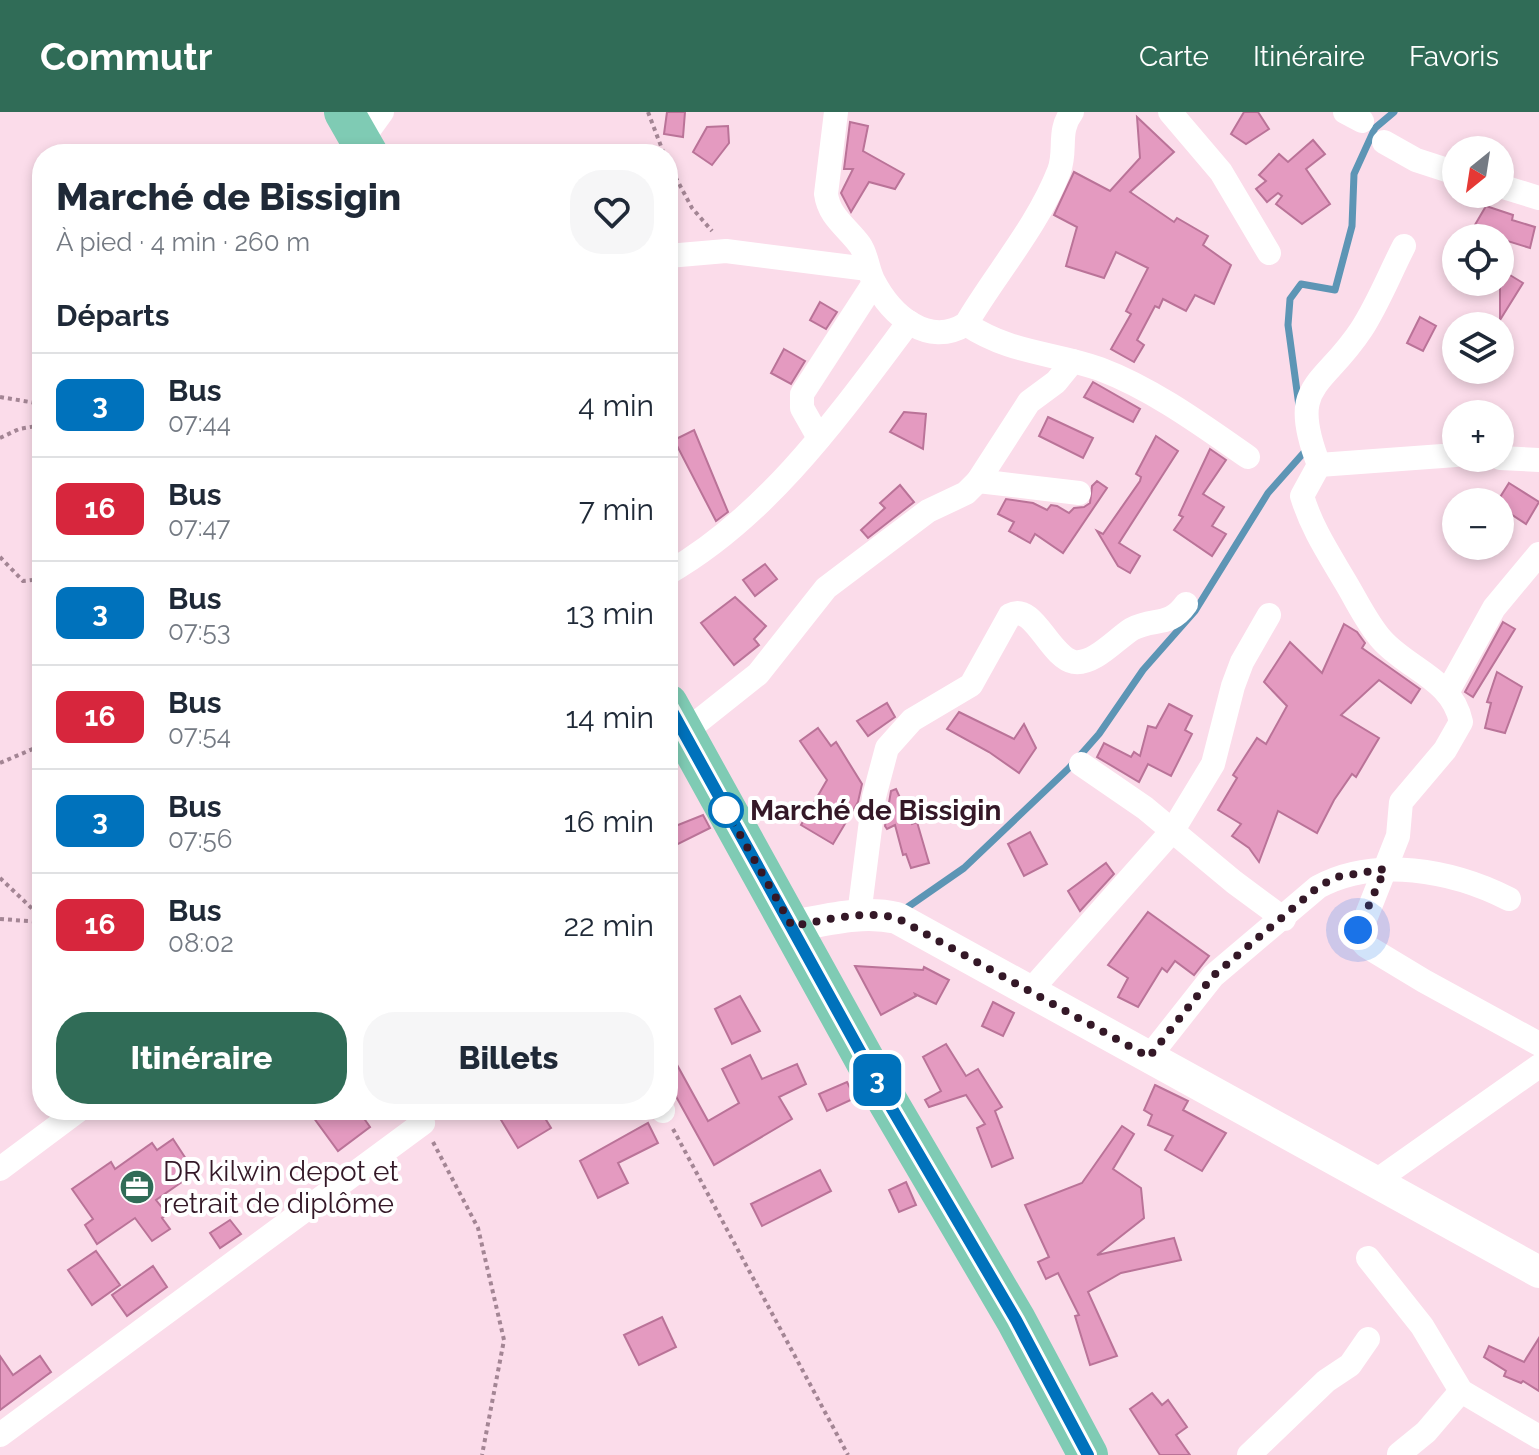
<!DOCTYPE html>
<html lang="fr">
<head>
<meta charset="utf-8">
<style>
  body { margin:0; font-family:Raleway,sans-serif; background:#f6f6f7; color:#1f2937; height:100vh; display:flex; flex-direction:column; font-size:30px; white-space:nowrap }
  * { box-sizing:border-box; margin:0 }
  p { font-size:26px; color:#747a83 }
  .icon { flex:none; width:44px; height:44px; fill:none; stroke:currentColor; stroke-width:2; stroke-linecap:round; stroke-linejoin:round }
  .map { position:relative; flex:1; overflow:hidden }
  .details { position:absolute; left:32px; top:32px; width:646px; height:976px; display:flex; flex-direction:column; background:#fff; border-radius:32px; box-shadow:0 4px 12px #0003 }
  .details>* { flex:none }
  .badge { padding:0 16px; border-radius:12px; font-size:28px; line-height:52px }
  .needle { width:52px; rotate:210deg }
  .buttons { position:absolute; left:1442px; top:24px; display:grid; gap:16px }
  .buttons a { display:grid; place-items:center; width:72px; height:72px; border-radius:50%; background:#fff; box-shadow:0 4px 12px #0003; font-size:40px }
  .you { position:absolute; width:40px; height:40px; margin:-20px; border:6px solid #fff; border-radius:50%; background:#1a73e8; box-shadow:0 0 0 12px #1a73e833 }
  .map>.badge { position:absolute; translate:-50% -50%; box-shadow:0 0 0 4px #fff }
  h2 { padding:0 24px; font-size:30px; line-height:72px }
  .round { display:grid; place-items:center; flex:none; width:84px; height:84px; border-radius:32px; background:#f6f6f7 }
  .head { display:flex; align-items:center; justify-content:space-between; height:136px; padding:0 24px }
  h1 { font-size:38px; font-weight:800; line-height:60px }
  .action { display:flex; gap:16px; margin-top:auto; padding:16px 24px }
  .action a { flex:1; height:92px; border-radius:32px; background:#306c57; color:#fff; font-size:32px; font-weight:800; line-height:92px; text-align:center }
  .action a+a { background:#f6f6f7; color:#1f2937 }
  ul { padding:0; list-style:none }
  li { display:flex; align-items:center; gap:24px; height:104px; padding:0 24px; border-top:2px solid #e0e1e3 }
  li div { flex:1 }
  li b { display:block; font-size:30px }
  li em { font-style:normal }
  li .badge { min-width:88px; font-weight:700; text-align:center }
  header { display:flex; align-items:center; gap:48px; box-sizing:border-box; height:112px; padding:0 40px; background:#306c57; color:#fff }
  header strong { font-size:38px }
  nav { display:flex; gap:44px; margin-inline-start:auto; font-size:28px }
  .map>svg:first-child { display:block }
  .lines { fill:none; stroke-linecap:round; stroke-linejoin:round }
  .stream { stroke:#5d95b5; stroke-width:7 }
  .building { fill:#e49ac0; stroke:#ba7398; stroke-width:2 }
  .path { stroke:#a38594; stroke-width:4; stroke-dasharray:4 4; stroke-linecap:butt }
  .minor { stroke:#fff; stroke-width:24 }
  .tertiary { stroke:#fff; stroke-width:32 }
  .primary { stroke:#7fcbb4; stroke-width:40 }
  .line-casing { stroke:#fff; stroke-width:18 }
  .line { stroke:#0072bc; stroke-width:12 }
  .walk { stroke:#341827; stroke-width:8; stroke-dasharray:0 14.4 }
  .stop-dot { fill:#fff; stroke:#0072bc; stroke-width:4 }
  .labels { text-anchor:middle; stroke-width:8; stroke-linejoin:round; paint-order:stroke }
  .stop-label { font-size:28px; font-weight:bold; fill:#341827; stroke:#fff; text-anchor:start }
  .poi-label { font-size:28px; fill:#341827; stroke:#fff; text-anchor:start }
</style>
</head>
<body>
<header>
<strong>Commutr</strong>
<nav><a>Carte</a><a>Itinéraire</a><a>Favoris</a></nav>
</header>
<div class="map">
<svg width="1539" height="1343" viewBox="0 0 1539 1343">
  <rect width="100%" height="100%" fill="#fbdcea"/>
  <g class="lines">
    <g class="stream">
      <polyline points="1299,294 1288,213 1290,187 1301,172 1335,178 1352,114 1354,62 1375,16 1394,0"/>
      <polyline points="902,799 964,756 1069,656 1099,622 1143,558 1195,499 1268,381 1307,337"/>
    </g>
  </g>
  <g class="building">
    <polygon points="667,0 685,0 683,25 664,22"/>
    <polygon points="1244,0 1258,0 1269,17 1246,32 1231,22"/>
    <polygon points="1137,5 1174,40 1130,80 1174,110 1177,106 1208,124 1203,133 1231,153 1214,192 1195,183 1186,199 1163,187 1159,196 1155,194 1137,228 1144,233 1134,250 1111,237 1131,202 1126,199 1148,156 1116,140 1104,166 1066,154 1077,115 1054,103 1074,60 1110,79 1140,46"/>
    <polygon points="850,10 868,14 863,39 904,62 895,77 869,70 851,100 841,81 853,57 844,57"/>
    <polygon points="728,14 729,31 712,53 693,40 707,15"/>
    <polygon points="1313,28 1325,42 1306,57 1330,92 1302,112 1276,92 1282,84 1278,81 1267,90 1256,77 1266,69 1259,63 1279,42 1288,50"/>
    <polygon points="1486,94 1513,103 1512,108 1535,115 1530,136 1472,118"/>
    <polygon points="1500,157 1523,171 1500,208"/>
    <polygon points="820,190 837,200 826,217 810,208"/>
    <polygon points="1420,205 1436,214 1423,239 1407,231"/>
    <polygon points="784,237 805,249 791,272 771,261"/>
    <polygon points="1093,270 1140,297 1133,310 1084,285"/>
    <polygon points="904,300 926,302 923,337 890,320"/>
    <polygon points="1048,305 1093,326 1083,346 1039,324"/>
    <polygon points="694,318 728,400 716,409 674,328"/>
    <polygon points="1156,324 1178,339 1119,431 1140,444 1130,461 1118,454 1097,419 1103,422 1140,369 1141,365 1136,362"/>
    <polygon points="1210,337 1226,348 1203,382 1224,395 1212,414 1226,422 1212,444 1174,418 1183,405 1179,403"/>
    <polygon points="1097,369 1107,376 1063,441 1035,422 1030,431 1009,419 1014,410 998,402 1006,387 1033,391 1047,398 1051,393 1057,394 1069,401 1074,396 1084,395 1090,391 1092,374"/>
    <polygon points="1509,371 1539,390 1526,412 1500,395 1500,390 1497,390"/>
    <polygon points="900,373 914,390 868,426 861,418 885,396 880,391"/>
    <polygon points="765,452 777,467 755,484 743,468"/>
    <polygon points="735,485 766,514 754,527 759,533 734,553 701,511"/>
    <polygon points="1503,510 1515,517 1473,585 1465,580"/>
    <polygon points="1344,512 1357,520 1365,531 1362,536 1420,577 1411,591 1379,568 1341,603 1379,626 1356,665 1352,662 1334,688 1317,721 1278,699 1259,750 1249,736 1232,724 1241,712 1218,698 1237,666 1233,663 1257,626 1266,632 1287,594 1264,570 1290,530 1322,561"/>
    <polygon points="1497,560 1522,575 1505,621 1485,616 1491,591 1487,590"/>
    <polygon points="887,591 895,605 868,624 857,609"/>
    <polygon points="1169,592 1192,604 1185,618 1192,622 1171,664 1148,652 1139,670 1097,645 1104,631 1131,645 1134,640 1140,644 1148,614 1156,616"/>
    <polygon points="959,600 1014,627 1024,612 1036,636 1019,661 989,640 947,617"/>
    <polygon points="818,616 831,634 836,630 862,672 858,690 833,732 801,713 827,668 800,629"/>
    <polygon points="896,677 912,712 917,710 929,751 911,756 906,742 903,743 895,713 887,717 885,714 891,679"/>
    <polygon points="703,703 710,716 668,737 668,717"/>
    <polygon points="1030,720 1047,752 1024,764 1008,732"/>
    <polygon points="1106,751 1114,762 1080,799 1068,779"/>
    <polygon points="1148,800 1209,844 1194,863 1175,849 1167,860 1162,856 1138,895 1118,885 1128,866 1108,853"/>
    <polygon points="855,854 923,858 924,855 949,868 936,892 915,882 916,884 881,903"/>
    <polygon points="740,884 760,919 732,932 715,897"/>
    <polygon points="993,890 1014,901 1003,924 982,914"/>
    <polygon points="946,932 966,964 978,957 1002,995 995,999 1013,1046 992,1055 977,1016 985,1012 966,983 929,995 925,988 941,979 923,945"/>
    <polygon points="750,943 762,967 797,952 806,972 779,985 792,1007 714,1053 668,970 668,956 676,951 708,1009 739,991 722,957"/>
    <polygon points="847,970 855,986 827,999 819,982"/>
    <polygon points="1155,973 1188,989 1183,998 1226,1021 1202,1059 1165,1038 1173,1024 1148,1013 1152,1003 1144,998"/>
    <polygon points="308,998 358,998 370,1015 338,1039"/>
    <polygon points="495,998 540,998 551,1016 518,1036"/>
    <polygon points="648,1011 658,1031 618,1051 628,1071 598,1086 580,1049"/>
    <polygon points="1122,1014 1134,1022 1113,1057 1141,1076 1144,1106 1097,1143 1174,1126 1181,1148 1121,1161 1088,1180 1117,1244 1090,1253 1075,1204 1079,1203 1058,1161 1046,1167 1038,1150 1049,1145 1025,1093 1082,1071"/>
    <polygon points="173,1027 190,1053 184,1057 189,1065 156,1088 167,1102 162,1106 170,1117 152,1129 135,1106 97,1132 85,1113 93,1107 72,1077 111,1050 115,1057 152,1031 157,1038"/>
    <polygon points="820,1058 831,1079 762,1114 751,1092"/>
    <polygon points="906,1070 916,1093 899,1100 889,1078"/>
    <polygon points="230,1108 241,1122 220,1136 210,1121"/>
    <polygon points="96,1139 120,1173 92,1193 68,1158"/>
    <polygon points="153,1154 167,1175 127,1204 112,1183"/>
    <polygon points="662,1205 676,1235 639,1253 624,1223"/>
    <polygon points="1539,1226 1539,1279 1523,1269 1521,1271 1504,1264 1506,1259 1484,1245 1489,1234 1524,1250"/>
    <polygon points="0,1244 13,1263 40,1244 51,1260 0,1298"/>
    <polygon points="1152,1281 1162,1293 1168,1288 1187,1315 1176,1323 1190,1343 1160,1343 1130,1297"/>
  </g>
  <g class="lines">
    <g class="path">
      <polyline points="648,0 664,42"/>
      <polyline points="668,51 692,96 712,119"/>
      <polyline points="0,285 42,292"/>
      <polyline points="0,326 19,317 42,313"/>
      <polyline points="0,445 23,469 42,467"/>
      <polyline points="0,651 42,633"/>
      <polyline points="0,766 42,806"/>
      <polyline points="0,807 42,810"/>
      <polyline points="673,1017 848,1343"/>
      <polyline points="433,1030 478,1116 504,1228 482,1343"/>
    </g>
    <g class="minor">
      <path d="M 836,0 L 826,82 C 829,105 847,115 860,133 C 867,143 867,156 873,168 C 891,203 928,236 966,212 C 996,161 1037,115 1059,59 C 1067,38 1057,19 1072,0"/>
      <polyline points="1170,0 1221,60 1269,141"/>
      <polyline points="1345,0 1362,9"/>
      <polyline points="361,29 382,0"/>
      <polyline points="1384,30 1416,48 1456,61"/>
      <polyline points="1500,74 1539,86"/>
      <path d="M 1404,134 C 1390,161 1378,192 1361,218 C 1322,277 1287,271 1319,353 L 1302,384 C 1312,417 1329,442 1346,471 C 1358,491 1367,511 1382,528 C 1409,558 1452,567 1461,610 L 1445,638 L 1401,690 L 1398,724 L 1358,825 L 1366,834 L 1424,869 L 1539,932"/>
      <polyline points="668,144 726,139 868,157"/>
      <path d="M 966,212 C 1011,242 1052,240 1100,257 C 1153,277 1202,313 1248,345"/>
      <polyline points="819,326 802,296 802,282 874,171"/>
      <polyline points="1500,346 1539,348"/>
      <polyline points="1319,353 1456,343"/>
      <polyline points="978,369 1079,381"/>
      <path d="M 668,461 C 769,403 840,302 909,210"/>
      <polyline points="1448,579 1494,496 1539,442"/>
      <polyline points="685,620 758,562 826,476 928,399 966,381 978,369 1029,290 1056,270 1073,249"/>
      <polyline points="1081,652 1145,696 1234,770 1284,807"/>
      <path d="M 859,803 L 874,685 L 887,636 L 912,608 L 971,573 L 1010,503 C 1034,490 1049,545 1074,550 C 1094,553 1116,527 1132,517 C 1154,505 1169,516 1186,492"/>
      <polyline points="1031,878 1173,718 1213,652 1233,574 1242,550 1269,503"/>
      <path d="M 1149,945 L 1213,864 L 1318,775 C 1375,744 1452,758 1509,787"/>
      <polyline points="663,998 663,999"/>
      <polyline points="0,1057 79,998"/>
      <polyline points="1376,1069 1539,954"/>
      <polyline points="1368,1146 1422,1214 1461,1279 1539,1325"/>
      <polyline points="0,1323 423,1011 419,998"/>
      <polyline points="1399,1342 1426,1320 1461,1279"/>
      <polyline points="1249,1343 1326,1269 1350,1253 1368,1227"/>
    </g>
    <path class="tertiary" d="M 792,814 C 827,808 862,798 897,806 L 1539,1160"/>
    <g class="primary">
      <polyline points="344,0 368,42"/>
      <polyline points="668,592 888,990 1016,1208 1088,1343"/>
    </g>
  </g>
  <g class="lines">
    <defs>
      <polyline id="line" points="668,592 888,990 1016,1208 1088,1343"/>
    </defs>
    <use href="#line" class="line-casing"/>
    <use href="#line" class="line"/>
    <path class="walk" d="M 726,698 L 792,814 C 827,808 862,798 897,806 L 1149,945 L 1213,864 L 1318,775 L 1336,765 L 1385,757 L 1358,818"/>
  </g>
  <defs>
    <symbol id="office-disc" viewBox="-11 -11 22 22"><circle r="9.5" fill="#306c57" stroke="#fff"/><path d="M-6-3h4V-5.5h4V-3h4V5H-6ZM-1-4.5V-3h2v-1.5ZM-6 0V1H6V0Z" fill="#fff"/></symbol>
  </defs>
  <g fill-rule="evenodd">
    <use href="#office-disc" x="117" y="1055" width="40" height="40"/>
  </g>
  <circle class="stop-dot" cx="726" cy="698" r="16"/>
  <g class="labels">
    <g class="stop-label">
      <text x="750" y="708">Marché de Bissigin</text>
    </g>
    <g class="poi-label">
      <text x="163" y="1069">DR kilwin depot et<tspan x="163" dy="32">retrait de diplôme</tspan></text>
    </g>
  </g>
</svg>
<div class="buttons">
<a><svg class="needle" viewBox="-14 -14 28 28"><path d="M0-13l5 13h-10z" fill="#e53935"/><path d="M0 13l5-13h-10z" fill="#747a83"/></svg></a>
<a><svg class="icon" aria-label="locate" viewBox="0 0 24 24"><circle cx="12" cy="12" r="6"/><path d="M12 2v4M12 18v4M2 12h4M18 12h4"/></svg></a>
<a><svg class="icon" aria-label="layers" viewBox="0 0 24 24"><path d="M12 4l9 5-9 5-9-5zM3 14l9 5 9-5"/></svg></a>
<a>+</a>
<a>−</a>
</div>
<div class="you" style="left:1358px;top:818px"></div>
<b class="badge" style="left:877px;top:968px;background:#0072bc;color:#fff">3</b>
<section class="details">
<div class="head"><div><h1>Marché de Bissigin</h1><p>À pied · 4 min · 260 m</p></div><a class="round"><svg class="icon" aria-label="heart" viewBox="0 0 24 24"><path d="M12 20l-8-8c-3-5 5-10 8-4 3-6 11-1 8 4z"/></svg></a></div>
<h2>Départs</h2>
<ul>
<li><span class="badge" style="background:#0072bc;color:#fff">3</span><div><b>Bus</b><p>07:44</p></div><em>4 min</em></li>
<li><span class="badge" style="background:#d7263d;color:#fff">16</span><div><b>Bus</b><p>07:47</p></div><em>7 min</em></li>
<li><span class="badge" style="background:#0072bc;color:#fff">3</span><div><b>Bus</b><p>07:53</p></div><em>13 min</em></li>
<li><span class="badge" style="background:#d7263d;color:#fff">16</span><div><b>Bus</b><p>07:54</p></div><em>14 min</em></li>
<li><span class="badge" style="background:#0072bc;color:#fff">3</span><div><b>Bus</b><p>07:56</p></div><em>16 min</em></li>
<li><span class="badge" style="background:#d7263d;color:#fff">16</span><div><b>Bus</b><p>08:02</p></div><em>22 min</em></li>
</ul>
<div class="action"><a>Itinéraire</a><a>Billets</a></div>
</section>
</div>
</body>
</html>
